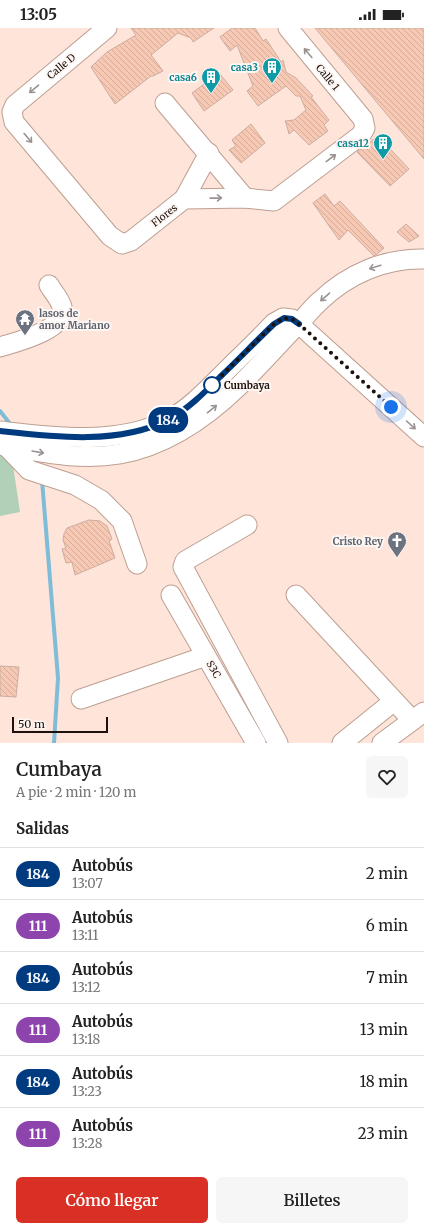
<!DOCTYPE html>
<html lang="es">
<head>
<meta charset="utf-8">
<style>
  body { margin:0; font-family:Merriweather,serif; background:#f6f6f6; color:#222; height:100vh; display:flex; flex-direction:column; font-size:15px; white-space:nowrap }
  * { box-sizing:border-box; margin:0 }
  p { font-size:13px; color:#767676 }
  .icon { flex:none; width:22px; height:22px; fill:none; stroke:currentColor; stroke-width:2; stroke-linecap:round; stroke-linejoin:round }
  .map { position:relative; height:715px; overflow:hidden }
  .drawer { display:flex; flex-direction:column; background:#fff; flex:1 }
  .drawer>* { flex:none }
  .badge { padding:0 8px; border-radius:13px; font-size:14px; line-height:26px }
  .scale { position:absolute; left:12px; bottom:10px; width:96px; box-sizing:border-box; padding-left:4px; border:2px solid #1c110c; border-top:0; font-size:11px; line-height:14px; white-space:nowrap; color:#1c110c; -webkit-text-stroke:3px #fdf6f3; paint-order:stroke }
  .you { position:absolute; width:20px; height:20px; margin:-10px; border:3px solid #fff; border-radius:50%; background:#1a73e8; box-shadow:0 0 0 6px #1a73e833 }
  .map>.badge { position:absolute; translate:-50% -50%; box-shadow:0 0 0 2px #fff }
  h2 { padding:0 16px; font-size:15px; line-height:36px }
  .round { display:grid; place-items:center; flex:none; width:42px; height:42px; border-radius:6px; background:#f6f6f6 }
  .headline { display:flex; align-items:center; justify-content:space-between; height:68px; padding:0 16px }
  h1 { font-size:19px; font-weight:600; line-height:30px }
  .button { display:flex; gap:8px; margin-top:auto; padding:8px 16px }
  .button a { flex:1; height:46px; border-radius:6px; background:#d93025; color:#fff; font-size:16px; font-weight:600; line-height:46px; text-align:center }
  .button a+a { background:#f6f6f6; color:#222 }
  ul { padding:0; list-style:none }
  li { display:flex; align-items:center; gap:12px; height:52px; padding:0 16px; border-top:1px solid #e0e0e0 }
  li div { flex:1 }
  li b { display:block; font-size:15px }
  li em { font-style:normal }
  li .badge { min-width:44px; font-weight:700; text-align:center }
  .status { display:flex; justify-content:space-between; align-items:center; height:28px; padding:0 20px; background:#fff; direction:ltr }
  .status svg { height:11px; fill:currentColor }
  .map>svg:first-child { display:block }
  .park { fill:#b0d1b7 }
  .lines { fill:none; stroke-linecap:round; stroke-linejoin:round }
  .stream { stroke:#7ebdd8; stroke-width:4 }
  .building { fill:url(#building-back-hatch); stroke:#ccada0 }
  .minor-casing { stroke:#bd9f92; stroke-width:21 }
  .minor { stroke:#fff; stroke-width:19 }
  .oneway { stroke:#999492 }
  .line-casing { stroke:#fff; stroke-width:9 }
  .line { stroke:#003b80; stroke-width:6 }
  .walk { stroke:#1c110c; stroke-width:4; stroke-dasharray:0 7.2 }
  .stop-dot { fill:#fff; stroke:#003b80; stroke-width:2 }
  .labels { text-anchor:middle; stroke-width:4; stroke-linejoin:round; paint-order:stroke }
  .street-label { font-size:10px; fill:#1c110c; stroke:#fdf6f3 }
  .culture-label { font-size:10px; font-weight:bold; fill:#0d838f; stroke:#fdf6f3; text-anchor:end }
  .worship-label { font-size:10px; font-weight:bold; fill:#5b616d; stroke:#fdf6f3; text-anchor:start }
  .stop-label { font-size:10px; font-weight:bold; fill:#1c110c; stroke:#fdf6f3; text-anchor:start }
</style>
</head>
<body>
<div class="status"><b>13:05</b><svg viewBox="0 0 49 12"><path d="M0 12V9h3v3zM5 12V6h3v6zM10 12V3h3v9zM15 12V0h3v12zM26 1h20v11H26zM47 4h2v5h-2z"/></svg></div>
<div class="map">
<svg width="424" height="715" viewBox="0 0 424 715">
  <defs>
    <pattern id="building-back-hatch" width="6" height="6" patternUnits="userSpaceOnUse"><rect width="6" height="6" fill="#f7c9b4"/><path d="M-1 5l2 2M0 0l6 6M5-1l2 2" fill="none" stroke="#d3ac9a"/></pattern>
  </defs>
  <rect width="100%" height="100%" fill="#fee4d9"/>
  <polygon class="park" points="0,426 13,437 20,484 0,488"/>
  <g class="lines">
    <g class="stream">
      <polyline points="0,383 11,397"/>
      <polyline points="42,452 58,650 54,715"/>
    </g>
  </g>
  <g class="building">
    <polygon points="131,0 214,0 193,14 191,10 178,5 151,27 163,43 153,48 151,48 115,76 91,39 107,24 136,7"/>
    <polygon points="232,0 255,0 263,13 266,11 281,34 283,32 286,44 296,50 313,68 311,69 329,92 324,97 328,103 309,117 294,102 289,106 286,95 285,93 294,92 306,82 300,68 296,68 286,58 258,78 247,63 253,58 237,17 230,23 220,9"/>
    <polygon points="315,0 424,0 424,131"/>
    <polygon points="219,45 233,62 204,83 192,65"/>
    <polygon points="251,96 265,115 241,135 229,122 236,118 232,112"/>
    <polygon points="378,108 409,141 390,158 357,124"/>
    <polygon points="325,166 334,178 340,173 384,220 377,226 374,228 348,202 339,212 313,175"/>
    <polygon points="406,196 419,208 409,214 397,204"/>
    <polygon points="89,492 100,493 107,498 112,511 109,513 115,530 75,547 72,534 66,535 62,521 66,520 63,512 64,506 67,500"/>
    <polygon points="0,638 19,639 16,669 0,668"/>
  </g>
  <g class="lines">
    <defs>
      <g id="minor">
        <polyline points="107,0 15,77 12,84 14,94 110,208 122,216 131,213 184,171 245,170 274,173 361,107 365,100 363,91 288,0"/>
        <polyline points="165,75 245,170"/>
        <polyline points="184,171 209,125"/>
        <path d="M 0,319 C 16,314 67,302 62,279 C 60,271 53,264 49,257"/>
        <path d="M 0,403 C 53,409 118,418 168,392 C 189,381 206,363 222,347 C 239,330 257,313 274,295 L 283,290 L 292,291 L 299,296 L 424,409"/>
        <path d="M 0,417 C 40,424 79,433 120,426 C 165,418 206,390 239,358 C 259,338 278,317 297,297 C 305,289 312,280 320,273 C 348,246 385,230 424,231"/>
        <polyline points="6,418 29,442 75,457 101,472 122,493 137,536"/>
        <polyline points="247,497 185,533 183,539 278,715"/>
        <polyline points="171,567 256,715"/>
        <polyline points="296,567 412,692"/>
        <polyline points="81,671 206,628"/>
        <polyline points="342,715 394,673"/>
        <polyline points="382,715 424,684"/>
      </g>
    </defs>
    <use href="#minor" class="minor-casing"/>
    <use href="#minor" class="minor"/>
  </g>
  <defs><path id="oneway-shaft" d="M-6 0H5M1.5-3L5.5 0L1.5 3" fill="none" stroke-width="1.6" stroke-linecap="round" stroke-linejoin="round"/></defs>
  <g class="oneway">
    <use href="#oneway-shaft" transform="translate(308 25) rotate(-130)"/>
    <use href="#oneway-shaft" transform="translate(34 61) rotate(140)"/>
    <use href="#oneway-shaft" transform="translate(28 110) rotate(50)"/>
    <use href="#oneway-shaft" transform="translate(331 130) rotate(-37)"/>
    <use href="#oneway-shaft" transform="translate(216 170) rotate(-1)"/>
    <use href="#oneway-shaft" transform="translate(375 239) rotate(162)"/>
    <use href="#oneway-shaft" transform="translate(325 269) rotate(139)"/>
    <use href="#oneway-shaft" transform="translate(212 381) rotate(-39)"/>
    <use href="#oneway-shaft" transform="translate(411 397) rotate(42)"/>
    <use href="#oneway-shaft" transform="translate(38 424) rotate(10)"/>
  </g>
  <g class="lines">
    <defs>
      <path id="line" d="M 0,403 C 54,409 118,417 168,392 C 188,381 204,365 220,349 C 238,332 256,313 274,296 L 284,290 L 292,291 L 299,296"/>
    </defs>
    <use href="#line" class="line-casing"/>
    <use href="#line" class="line"/>
    <polyline class="walk" points="212,357 274,296 284,290 292,291 299,296 391,379"/>
  </g>
  <defs>
    <symbol id="building-pin" viewBox="-11 -11 22 30"><path d="M0 17L-7.5 6A9.5 9.5 0 1 1 7.5 6Z" fill="#0f9aa8" stroke="#fdf6f3"/><path d="M-4-6H4V6H1V3H-1V6H-4ZM-2.5-4.3h1.7v1.8h-1.7ZM.8-4.3h1.7v1.8H.8ZM-2.5-1h1.7V.8h-1.7ZM.8-1h1.7V.8H.8Z" fill="#fff"/></symbol>
    <symbol id="temple-pin" viewBox="-11 -11 22 30"><path d="M0 17L-7.5 6A9.5 9.5 0 1 1 7.5 6Z" fill="#6b7280" stroke="#fdf6f3"/><path d="M0-6L5-2H3V0L6.5 2.5H4V6H1.5V3h-3V6H-4V2.5H-6.5L-3 0V-2H-5Z" fill="#fff"/></symbol>
    <symbol id="church-pin" viewBox="-11 -11 22 30"><path d="M0 17L-7.5 6A9.5 9.5 0 1 1 7.5 6Z" fill="#6b7280" stroke="#fdf6f3"/><path d="M-1.2-6h2.4v3.5h3.3v2.4h-3.3V6h-2.4V-.1h-3.3v-2.4h3.3Z" fill="#fff"/></symbol>
  </defs>
  <g fill-rule="evenodd">
    <use href="#building-pin" x="261" y="28" width="22" height="30"/>
    <use href="#building-pin" x="200" y="38" width="22" height="30"/>
    <use href="#building-pin" x="372" y="104" width="22" height="30"/>
    <use href="#temple-pin" x="14" y="280" width="22" height="30"/>
    <use href="#church-pin" x="386" y="502" width="22" height="30"/>
  </g>
  <circle class="stop-dot" cx="212" cy="357" r="8"/>
  <g class="labels">
    <g class="street-label">
      <text transform="translate(61 38) rotate(-40)" y="4">Calle D</text>
      <text transform="translate(328 49) rotate(50)" y="4">Calle 1</text>
      <text transform="translate(164 187) rotate(-38)" y="4">Flores</text>
      <text transform="translate(214 641) rotate(60)" y="4">S3C</text>
    </g>
    <g class="culture-label">
      <text x="258" y="43">casa3</text>
      <text x="197" y="53">casa6</text>
      <text x="369" y="119">casa12</text>
    </g>
    <g class="worship-label">
      <text x="39" y="289">lasos de<tspan x="39" dy="12">amor Mariano</tspan></text>
      <text x="383" y="517" text-anchor="end">Cristo Rey</text>
    </g>
    <g class="stop-label">
      <text x="224" y="361">Cumbaya</text>
    </g>
  </g>
</svg>
<div class="scale">50 m</div>
<div class="you" style="left:391px;top:379px"></div>
<b class="badge" style="left:168px;top:392px;background:#003b80;color:#fff">184</b>
</div>
<section class="drawer">
<div class="headline"><div><h1>Cumbaya</h1><p>A pie · 2 min · 120 m</p></div><a class="round"><svg class="icon" aria-label="heart" viewBox="0 0 24 24"><path d="M12 20l-8-8c-3-5 5-10 8-4 3-6 11-1 8 4z"/></svg></a></div>
<h2>Salidas</h2>
<ul>
<li><span class="badge" style="background:#003b80;color:#fff">184</span><div><b>Autobús</b><p>13:07</p></div><em>2 min</em></li>
<li><span class="badge" style="background:#8e44ad;color:#fff">111</span><div><b>Autobús</b><p>13:11</p></div><em>6 min</em></li>
<li><span class="badge" style="background:#003b80;color:#fff">184</span><div><b>Autobús</b><p>13:12</p></div><em>7 min</em></li>
<li><span class="badge" style="background:#8e44ad;color:#fff">111</span><div><b>Autobús</b><p>13:18</p></div><em>13 min</em></li>
<li><span class="badge" style="background:#003b80;color:#fff">184</span><div><b>Autobús</b><p>13:23</p></div><em>18 min</em></li>
<li><span class="badge" style="background:#8e44ad;color:#fff">111</span><div><b>Autobús</b><p>13:28</p></div><em>23 min</em></li>
</ul>
<div class="button"><a>Cómo llegar</a><a>Billetes</a></div>
</section>
</body>
</html>
